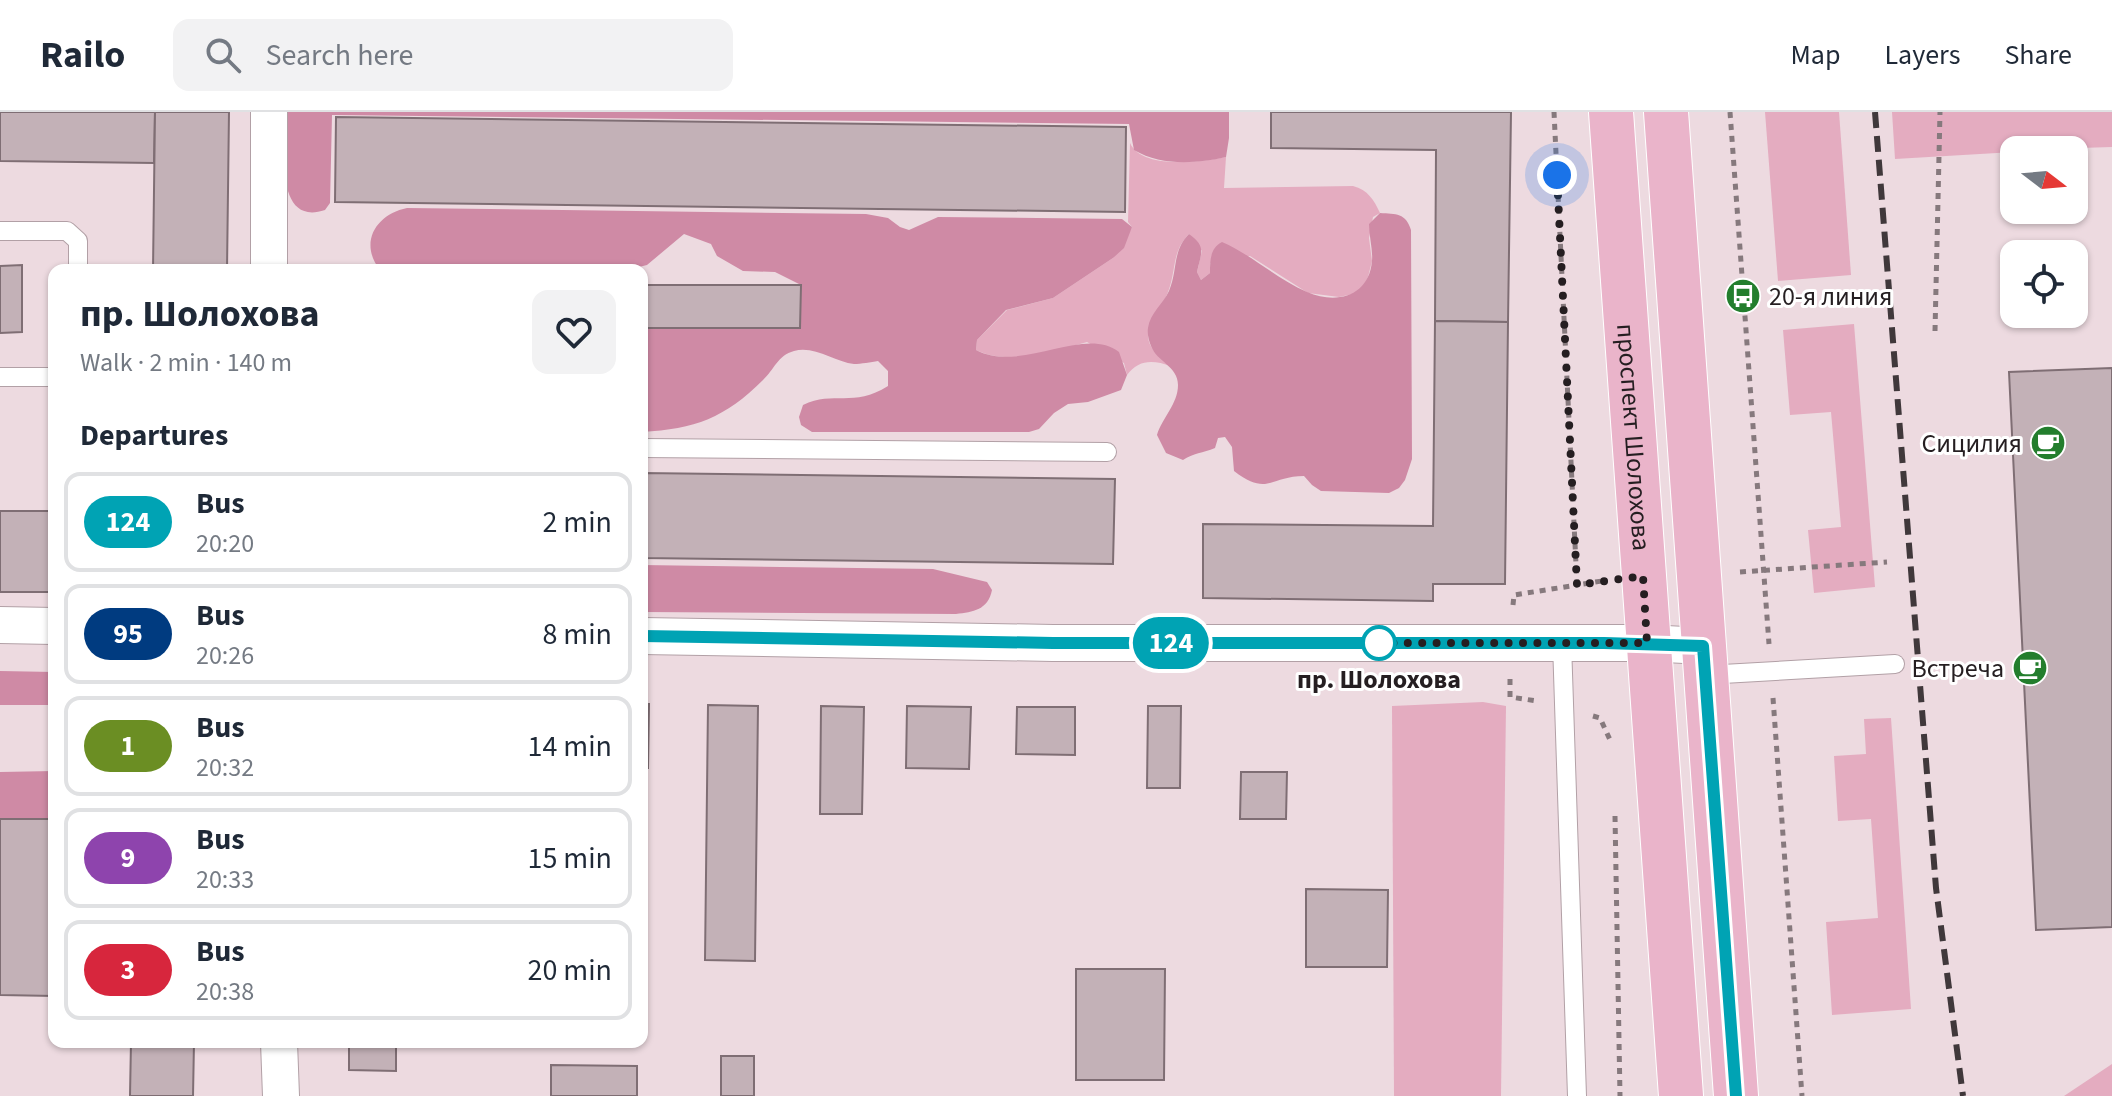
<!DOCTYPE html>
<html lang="en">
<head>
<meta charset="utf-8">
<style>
  body { margin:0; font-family:"Source Sans 3",sans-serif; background:#f2f2f3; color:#1f2937; height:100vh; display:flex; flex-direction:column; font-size:30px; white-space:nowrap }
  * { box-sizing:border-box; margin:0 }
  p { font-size:26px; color:#747a83 }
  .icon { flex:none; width:44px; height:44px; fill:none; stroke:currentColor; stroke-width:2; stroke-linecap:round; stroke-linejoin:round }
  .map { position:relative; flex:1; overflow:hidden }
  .drawer { position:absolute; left:48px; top:152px; width:600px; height:784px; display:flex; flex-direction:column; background:#fff; border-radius:16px; box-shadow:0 2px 6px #0004 }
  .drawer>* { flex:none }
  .badge { padding:0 16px; border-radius:26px; font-size:28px; line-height:52px }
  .needle { width:52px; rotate:106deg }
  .buttons { position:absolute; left:2000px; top:24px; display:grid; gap:16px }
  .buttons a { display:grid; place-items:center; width:88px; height:88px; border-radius:16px; background:#fff; box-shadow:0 2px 6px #0004; font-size:40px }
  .you { position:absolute; width:40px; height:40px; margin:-20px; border:6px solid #fff; border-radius:50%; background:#1a73e8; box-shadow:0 0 0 12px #1a73e833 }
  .map>.badge { position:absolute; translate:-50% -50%; box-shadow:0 0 0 4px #fff }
  h2 { padding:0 32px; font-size:30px; line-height:72px }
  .round { display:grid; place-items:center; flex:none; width:84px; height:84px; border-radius:16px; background:#f2f2f3 }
  .headline { display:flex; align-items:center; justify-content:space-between; height:136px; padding:0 32px }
  h1 { font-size:38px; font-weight:700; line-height:60px }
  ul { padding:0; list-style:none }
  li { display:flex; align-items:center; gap:24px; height:100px; margin:0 16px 12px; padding:0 16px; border:4px solid #e0e1e3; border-radius:16px }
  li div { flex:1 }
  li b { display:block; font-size:30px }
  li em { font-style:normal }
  li .badge { min-width:88px; font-weight:700; text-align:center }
  header { display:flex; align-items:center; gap:48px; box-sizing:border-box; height:112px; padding:0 40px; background:#fff; border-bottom:2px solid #e0e1e3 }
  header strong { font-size:38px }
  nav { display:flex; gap:44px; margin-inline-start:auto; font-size:28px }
  .search { width:560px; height:72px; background:#f2f2f3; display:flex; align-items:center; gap:20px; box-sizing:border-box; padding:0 28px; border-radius:16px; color:#747a83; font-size:30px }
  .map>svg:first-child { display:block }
  .green { fill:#e4acc0 }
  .forest { fill:#cf8aa5 }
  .building { fill:#c3b1b7; stroke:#7f6e74; stroke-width:2 }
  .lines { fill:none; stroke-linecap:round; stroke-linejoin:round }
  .service-casing { stroke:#b2a0a6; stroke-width:20 }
  .minor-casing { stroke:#b2a0a6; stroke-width:38 }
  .primary-casing { stroke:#fff; stroke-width:46 }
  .path { stroke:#86797d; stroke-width:5; stroke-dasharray:6 6; stroke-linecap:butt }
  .service { stroke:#fff; stroke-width:18 }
  .minor { stroke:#fff; stroke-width:36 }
  .primary { stroke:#eab4ca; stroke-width:44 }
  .rail { stroke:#40383b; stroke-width:6; stroke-dasharray:16 8; stroke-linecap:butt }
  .line-casing { stroke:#fff; stroke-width:18 }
  .line { stroke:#00a3b4; stroke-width:12 }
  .walk { stroke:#251e21; stroke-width:8; stroke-dasharray:0 14.4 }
  .stop-dot { fill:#fff; stroke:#00a3b4; stroke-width:4 }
  .labels { text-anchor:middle; stroke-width:6; stroke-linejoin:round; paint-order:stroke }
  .poi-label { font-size:26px; fill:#251e21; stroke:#fff; text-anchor:end }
  .street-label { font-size:26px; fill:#251e21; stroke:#fff }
  .stop-label { font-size:26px; font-weight:bold; fill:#251e21; stroke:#fff }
</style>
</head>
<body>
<header>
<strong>Railo</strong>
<div class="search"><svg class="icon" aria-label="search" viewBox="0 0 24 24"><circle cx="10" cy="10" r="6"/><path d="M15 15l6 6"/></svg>Search here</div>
<nav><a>Map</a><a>Layers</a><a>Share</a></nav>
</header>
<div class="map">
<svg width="2112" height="984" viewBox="0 0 2112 984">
  <rect width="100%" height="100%" fill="#eddae0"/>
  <g class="green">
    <polygon points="1765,0 1839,0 1851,163 1778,169"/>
    <polygon points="1892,0 2112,0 2112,35 2014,38 2014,40 1895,47"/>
    <path d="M 1130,31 C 1142,58 1202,50 1226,45 L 1224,76 L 1353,74 C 1368,78 1374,88 1380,101 L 1373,105 L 1369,126 L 1372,149 L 1368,165 L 1363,176 L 1353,182 L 1339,185 L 1308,181 L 1250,144 L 1210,151 L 1210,161 L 1201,168 L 1197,160 L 1202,139 L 1189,122 C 1173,138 1176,154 1170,174 C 1161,207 1125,222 1171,254 C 1153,248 1139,247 1127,263 L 1124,251 L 1087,230 C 1054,239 1008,254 976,238 L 977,228 L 1007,198 L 1053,186 L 1113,146 L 1132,115 L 1128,110 Z"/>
    <polygon points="1854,212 1875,475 1814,481 1808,418 1841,415 1831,300 1790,303 1783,218"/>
    <polygon points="1483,590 1506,594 1501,984 1394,984 1392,594"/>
    <polygon points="1891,606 1911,897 1832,903 1826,810 1878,806 1871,707 1838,709 1834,644 1866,642 1864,607"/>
    <polygon points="2112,952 2112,984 2064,984"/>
  </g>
  <g class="forest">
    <path d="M 287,0 L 1229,0 L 1229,26 L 1226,45 C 1195,52 1161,54 1134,38 L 1129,12 L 332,3 L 330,91 L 325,98 C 272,116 285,28 287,0 Z"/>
    <path d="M 407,96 L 866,102 L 888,106 L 900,115 L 909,118 L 938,105 L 1122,107 L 1132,115 L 1124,136 L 1113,146 L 1053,186 L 1006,198 L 977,228 L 976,238 C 1021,262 1083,213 1119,240 L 1127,263 L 1121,278 L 1088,290 L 1068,292 L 1054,301 L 1039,317 L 1029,320 L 812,320 L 801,313 L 799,305 L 803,293 C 834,278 853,296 888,274 L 888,259 L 878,249 C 871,250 861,252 854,252 C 835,250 814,233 794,239 C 778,243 774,258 763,268 C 725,306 695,317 642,320 L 642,216 L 800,216 L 801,173 L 775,160 L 743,159 L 717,144 L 711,132 L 684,122 L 647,153 L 631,157 L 574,158 L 539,152 L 528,158 L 380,158 C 358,130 377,102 407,96 Z"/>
    <path d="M 1380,101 C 1396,102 1406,101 1411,118 L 1412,347 L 1405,368 L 1399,376 L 1389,381 L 1321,379 L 1312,373 L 1304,364 C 1270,364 1268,385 1234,359 L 1232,335 L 1225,325 L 1218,326 L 1215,336 C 1203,341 1193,341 1183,348 L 1166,341 L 1157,323 C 1162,306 1178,292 1178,273 C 1178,254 1157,250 1151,234 C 1149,229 1147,222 1148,216 C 1150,201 1163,192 1169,179 C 1178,158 1172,139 1189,122 C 1207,135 1201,141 1197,160 L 1201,168 L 1210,161 C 1210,149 1210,136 1222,130 C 1252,143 1277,167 1307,180 C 1337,193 1369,184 1372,149 C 1373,137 1369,125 1369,112 Z"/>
    <path d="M 642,453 L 933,457 L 987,470 L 992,478 C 988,498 973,500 956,502 L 642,500 Z"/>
    <polygon points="0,559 54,560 54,593 0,593"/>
    <polygon points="54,659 54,707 0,707 0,660"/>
  </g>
  <g class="building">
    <polygon points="0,0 155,0 154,51 0,49"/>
    <polygon points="155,0 229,0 227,158 153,158"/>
    <polygon points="1271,0 1511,0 1508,210 1435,209 1436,38 1271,36"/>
    <polygon points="336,5 1126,15 1125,100 335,90"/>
    <polygon points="22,153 22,220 0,221 0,154"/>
    <polygon points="642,173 801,173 800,216 642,216"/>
    <polygon points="1435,209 1508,210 1505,472 1433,472 1433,489 1203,486 1203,412 1433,414"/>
    <polygon points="2112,256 2112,815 2036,818 2009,260"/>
    <polygon points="642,361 1115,367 1113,452 642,446"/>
    <rect x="0" y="399" width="54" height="81"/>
    <polygon points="642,592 649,592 648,656 642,656"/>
    <polygon points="708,593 758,594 755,849 705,848"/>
    <polygon points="821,594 864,595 862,702 820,702"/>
    <polygon points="907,594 971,595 969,657 906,656"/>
    <polygon points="1148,594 1181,594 1180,676 1147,676"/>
    <polygon points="1017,595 1075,595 1075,643 1016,642"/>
    <polygon points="1241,660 1287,660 1286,707 1240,707"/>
    <polygon points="0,707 54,707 54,884 0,883"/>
    <polygon points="1306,777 1388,778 1387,855 1306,855"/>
    <polygon points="1076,857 1165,857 1164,968 1076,968"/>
    <polygon points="131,930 194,930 193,984 130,984"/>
    <polygon points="349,930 396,930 396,959 349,958"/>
    <rect x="721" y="944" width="33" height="40"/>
    <polygon points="551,953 637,954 637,984 551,984"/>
  </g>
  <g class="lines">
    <defs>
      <g id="service">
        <polyline points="0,119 67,119 78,129 78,158"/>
        <polyline points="0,265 54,265"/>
        <polyline points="642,336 1107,340"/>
        <polyline points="1562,531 1577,984"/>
        <polyline points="1705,563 1895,552"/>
      </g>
      <g id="minor">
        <polyline points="269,0 269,158"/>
        <polyline points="0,513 54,514"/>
        <polyline points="642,524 1053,531 1647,531 1703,534"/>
        <polyline points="279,930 281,984"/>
      </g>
      <g id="primary">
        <path id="s1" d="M 1611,0 L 1681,984"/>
        <polyline points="1666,0 1736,984"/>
      </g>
    </defs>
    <use href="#service" class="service-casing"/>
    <use href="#minor" class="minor-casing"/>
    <use href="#primary" class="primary-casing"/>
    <g class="path">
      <polyline points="1554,0 1577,473 1602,469"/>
      <polyline points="1730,0 1769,532"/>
      <polyline points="1935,219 1940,0"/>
      <polyline points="1740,460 1887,450"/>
      <polyline points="1513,493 1514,483 1577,473"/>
      <polyline points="1510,567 1510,585 1537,589"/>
      <polyline points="1773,586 1802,984"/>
      <polyline points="1593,604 1600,606 1611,630"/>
      <polyline points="1615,704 1620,984"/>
    </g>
    <use href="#service" class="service"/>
    <use href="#minor" class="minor"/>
    <use href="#primary" class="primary"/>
    <polyline class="rail" points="1875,0 1936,776 1963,984"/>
  </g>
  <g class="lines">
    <defs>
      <polyline id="line" points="642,524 1053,531 1604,531 1703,534 1736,984"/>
    </defs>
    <use href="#line" class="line-casing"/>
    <use href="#line" class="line"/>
    <polyline class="walk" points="1379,531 1647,531 1643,464 1577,473 1557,63"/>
  </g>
  <defs>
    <symbol id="bus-disc" viewBox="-11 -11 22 22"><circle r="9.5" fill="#237e2d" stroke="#fff"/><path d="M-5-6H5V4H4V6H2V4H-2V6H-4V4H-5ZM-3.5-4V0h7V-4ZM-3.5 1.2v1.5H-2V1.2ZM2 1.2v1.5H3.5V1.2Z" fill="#fff"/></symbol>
    <symbol id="cafe-disc" viewBox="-11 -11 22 22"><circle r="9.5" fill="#237e2d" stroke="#fff"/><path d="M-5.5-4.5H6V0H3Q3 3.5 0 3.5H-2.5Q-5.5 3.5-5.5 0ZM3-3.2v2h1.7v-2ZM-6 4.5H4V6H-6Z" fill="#fff"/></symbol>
  </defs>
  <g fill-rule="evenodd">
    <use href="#bus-disc" x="1723" y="164" width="40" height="40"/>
    <use href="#cafe-disc" x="2028" y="311" width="40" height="40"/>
    <use href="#cafe-disc" x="2010" y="536" width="40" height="40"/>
  </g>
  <circle class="stop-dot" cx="1379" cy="531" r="16"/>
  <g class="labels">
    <g class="poi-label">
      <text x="1769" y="193" text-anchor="start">20-я линия</text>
      <text x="2022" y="340">Сицилия</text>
      <text x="2004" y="565">Встреча</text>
    </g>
    <g class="street-label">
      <text dy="9" stroke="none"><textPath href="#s1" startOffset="326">проспект Шолохова</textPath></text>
    </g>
    <g class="stop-label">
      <text x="1379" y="576">пр. Шолохова</text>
    </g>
  </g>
</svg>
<div class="buttons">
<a><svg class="needle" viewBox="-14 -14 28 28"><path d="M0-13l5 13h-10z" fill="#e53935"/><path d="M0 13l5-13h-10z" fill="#747a83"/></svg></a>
<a><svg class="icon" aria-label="locate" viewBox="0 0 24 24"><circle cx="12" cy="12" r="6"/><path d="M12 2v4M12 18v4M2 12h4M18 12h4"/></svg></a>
</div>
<div class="you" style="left:1557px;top:63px"></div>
<b class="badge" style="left:1171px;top:531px;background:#00a3b4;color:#fff">124</b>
<section class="drawer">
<div class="headline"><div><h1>пр. Шолохова</h1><p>Walk · 2 min · 140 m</p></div><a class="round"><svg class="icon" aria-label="heart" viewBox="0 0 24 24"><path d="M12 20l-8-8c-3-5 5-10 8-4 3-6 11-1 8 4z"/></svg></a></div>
<h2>Departures</h2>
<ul>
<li><span class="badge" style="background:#00a3b4;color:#fff">124</span><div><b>Bus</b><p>20:20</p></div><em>2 min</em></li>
<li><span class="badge" style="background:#003b80;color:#fff">95</span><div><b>Bus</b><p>20:26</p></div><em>8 min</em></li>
<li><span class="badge" style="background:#6b8e23;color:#fff">1</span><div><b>Bus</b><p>20:32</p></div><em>14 min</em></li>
<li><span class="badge" style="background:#8e44ad;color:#fff">9</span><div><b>Bus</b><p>20:33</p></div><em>15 min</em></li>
<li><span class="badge" style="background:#d7263d;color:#fff">3</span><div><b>Bus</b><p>20:38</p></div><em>20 min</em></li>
</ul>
</section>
</div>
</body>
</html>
